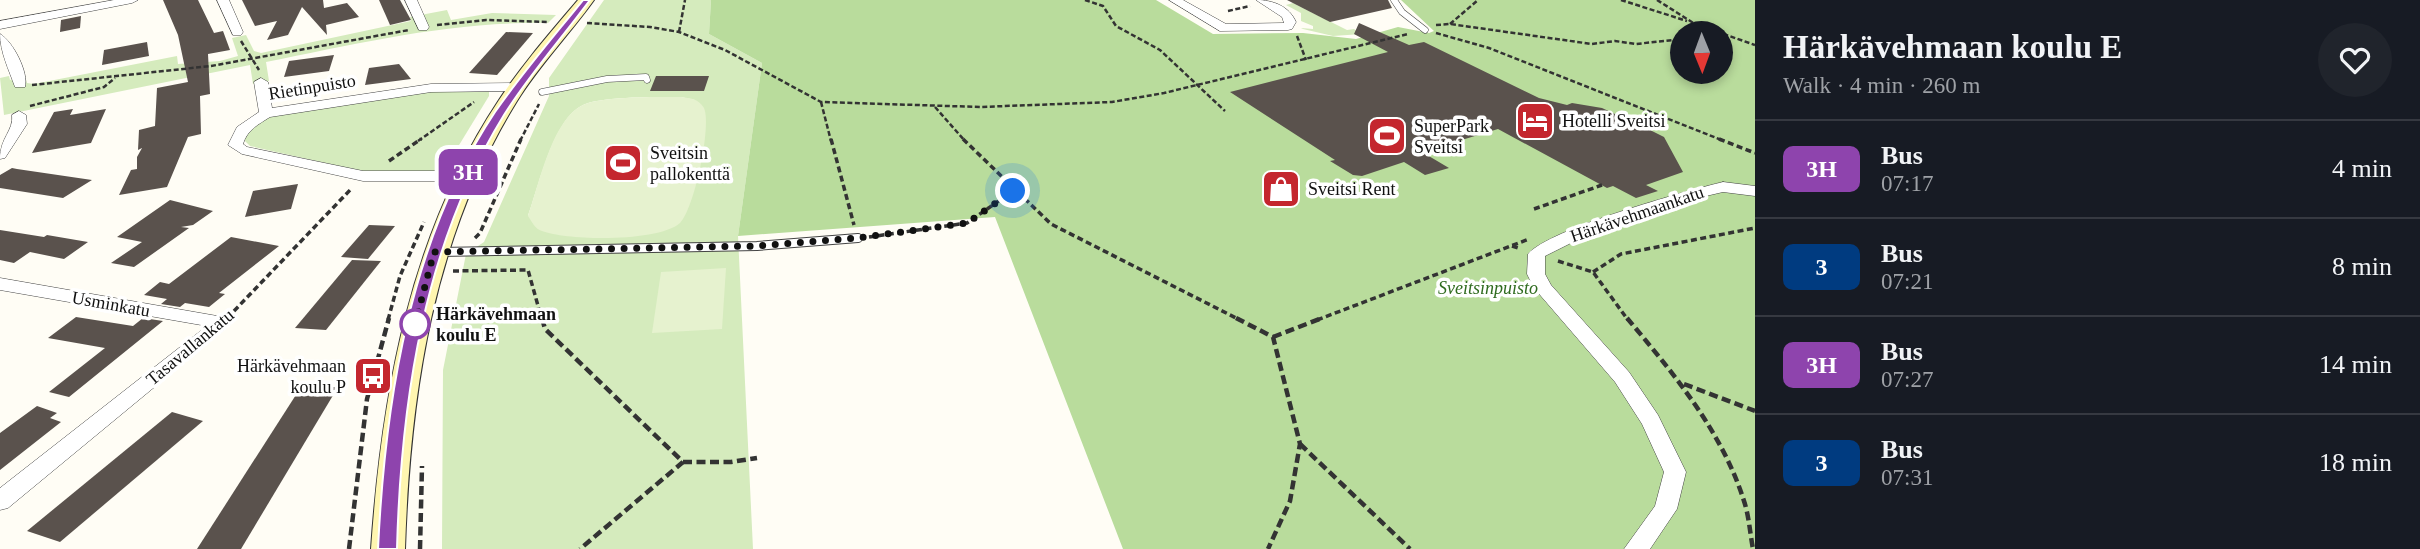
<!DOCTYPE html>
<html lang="en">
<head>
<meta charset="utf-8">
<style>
  body { margin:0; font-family:Georgia,serif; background:#20242c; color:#f1f3f6; height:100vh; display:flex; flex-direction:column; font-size:26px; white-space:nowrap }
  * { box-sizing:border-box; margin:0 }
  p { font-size:23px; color:#9ea1a6 }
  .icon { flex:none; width:38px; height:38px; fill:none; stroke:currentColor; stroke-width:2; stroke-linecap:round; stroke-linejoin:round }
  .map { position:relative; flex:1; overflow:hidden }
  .details { display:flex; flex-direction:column; background:#171b24; width:665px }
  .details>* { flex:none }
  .badge { padding:0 14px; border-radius:10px; font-size:24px; line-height:46px }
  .needle { width:46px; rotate:179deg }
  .tools { position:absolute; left:1670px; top:21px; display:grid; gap:14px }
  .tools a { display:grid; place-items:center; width:63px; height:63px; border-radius:50%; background:#171b24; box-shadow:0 4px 10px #0003; font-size:35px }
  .you { position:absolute; width:35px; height:35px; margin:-18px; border:5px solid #fff; border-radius:50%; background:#1a73e8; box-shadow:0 0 0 10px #1a73e833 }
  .map>.badge { position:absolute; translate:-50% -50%; box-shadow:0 0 0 4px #fff }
  .round { display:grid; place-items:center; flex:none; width:74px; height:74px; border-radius:37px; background:#20242c }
  .overview { display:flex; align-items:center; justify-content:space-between; height:119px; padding:0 28px }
  h1 { font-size:33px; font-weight:700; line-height:52px }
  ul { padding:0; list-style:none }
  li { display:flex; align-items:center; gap:21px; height:98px; padding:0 28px; border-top:2px solid #363941 }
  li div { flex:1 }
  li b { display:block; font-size:26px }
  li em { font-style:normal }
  li .badge { min-width:77px; font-weight:700; text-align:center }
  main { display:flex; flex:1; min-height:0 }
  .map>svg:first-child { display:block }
  .green { fill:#d5ebbd; fill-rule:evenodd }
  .forest { fill:#b9dc9c; fill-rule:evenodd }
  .pitch { fill:#e6f2cf }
  .building { fill:#5a524d }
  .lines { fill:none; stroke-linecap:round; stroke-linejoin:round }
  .lane-far1-casing { stroke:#444; stroke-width:7 }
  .lane-casing { stroke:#444; stroke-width:10 }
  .street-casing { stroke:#444; stroke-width:1 }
  .secondary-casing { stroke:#333; stroke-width:2 }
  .path-far2 { stroke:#333; stroke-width:2.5; stroke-dasharray:5 2.5; stroke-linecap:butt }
  .path-far1 { stroke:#333; stroke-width:3.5; stroke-dasharray:6 3.5; stroke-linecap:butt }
  .path { stroke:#333; stroke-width:4.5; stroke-dasharray:9 4.5; stroke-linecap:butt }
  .lane-far1 { stroke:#fff; stroke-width:6 }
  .lane { stroke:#fff; stroke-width:8 }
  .street { fill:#fff; fill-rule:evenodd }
  .secondary { fill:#fff6b0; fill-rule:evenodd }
  .line { fill:#8e44ad; stroke:#fff; stroke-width:2 }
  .walk { stroke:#111; stroke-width:7; stroke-dasharray:0 12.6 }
  .stop-dot { fill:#fff; stroke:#8e44ad; stroke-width:3.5 }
  .labels { text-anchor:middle; stroke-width:7; stroke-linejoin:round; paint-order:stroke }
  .street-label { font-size:18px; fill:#111; stroke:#fff }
  .poi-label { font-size:18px; fill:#111; stroke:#fff; text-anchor:start }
  .park-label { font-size:18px; font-style:italic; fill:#2f6b1f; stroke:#fff }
  .stop-label { font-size:18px; font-weight:bold; fill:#111; stroke:#fff; text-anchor:start }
</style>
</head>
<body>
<main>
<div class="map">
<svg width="1755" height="549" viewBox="0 0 1755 549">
  <rect width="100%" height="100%" fill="#fffdf5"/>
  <g class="green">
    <path d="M 604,0 L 711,0 L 709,34 L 762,63 L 738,236 L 753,549 L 442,549 L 443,370 L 466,254 L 484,242 L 549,96 L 549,78 ZM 681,97 L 695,100 L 528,216 C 539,186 553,119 583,105 C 601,96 659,97 681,97 Z"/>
    <polygon points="1293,3 1347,30 1354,29 1362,34 1333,36 1303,29 1301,28 1313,29 1313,26 1301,21 1301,13 1286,5"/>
    <path d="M 447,10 L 451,20 L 492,13 L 556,15 L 548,23 C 452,21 360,43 266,62 L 269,81 L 253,84 L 250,65 L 4,115 L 0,78 L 9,76 L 10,80 L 25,76 L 27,83 L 34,84 L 177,56 L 178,64 L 220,61 L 238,56 L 232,38 L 246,35 L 254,51 L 261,53 L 411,21 L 410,17 Z"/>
    <polygon points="489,90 489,96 442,173 365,172 250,146 244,140 250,128 276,113 431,92"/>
  </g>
  <path class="forest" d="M 711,0 L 1156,0 L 1213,34 L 1303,33 L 1356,39 L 1398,27 L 1429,33 L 1434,31 L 1401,0 L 1755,0 L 1755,549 L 1123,549 L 995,217 L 738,236 L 762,63 L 709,34 ZM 1682,33 L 1720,33 L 1720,72 L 1682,72 Z"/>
  <g class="pitch">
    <path d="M 681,97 C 690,98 699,99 704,108 C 712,126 694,210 680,223 C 659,242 569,241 542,231 C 535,229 532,222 528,216 C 539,185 552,119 583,105 C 601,96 659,97 681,97 Z"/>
    <polygon points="726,268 722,329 652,333 661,272"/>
  </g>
  <g class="building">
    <polygon points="163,0 198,0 214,33 223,31 230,50 208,54 210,94 200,96 201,134 188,137 167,187 119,195 131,170 137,169 137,157 142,148 138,150 139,130 155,126 157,88 188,82 178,35"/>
    <polygon points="242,0 323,0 324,8 347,3 359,17 326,25 327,35 302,7 288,35 267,40 277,21 255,26"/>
    <polygon points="379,0 400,0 411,20 390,25"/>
    <polygon points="1287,0 1388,0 1392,8 1330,22"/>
    <polygon points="81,16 80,28 60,32 61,20"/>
    <polygon points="1359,23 1409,45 1424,42 1539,98 1567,105 1572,103 1602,108 1628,120 1630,124 1640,125 1664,137 1683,172 1646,185 1658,191 1636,198 1613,186 1607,188 1498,129 1422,152 1449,168 1425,175 1404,162 1362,176 1353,175 1330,161 1335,160 1230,92 1388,52 1354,34"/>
    <polygon points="506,32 533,33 497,75 469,73"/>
    <polygon points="147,42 149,56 102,65 104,50"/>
    <polygon points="334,55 329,71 284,77 289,61"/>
    <polygon points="399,64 411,79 365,85 369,68"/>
    <polygon points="656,76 709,76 704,91 650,91"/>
    <polygon points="73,109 70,115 106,109 91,143 32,153 54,112"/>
    <polygon points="12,168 17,169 92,180 63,198 0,188 0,175"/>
    <polygon points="298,184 291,209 245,217 253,191"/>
    <polygon points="170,200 213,211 193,225 181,227 189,228 134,267 111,263 142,242 117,237"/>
    <polygon points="369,225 395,226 368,259 341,257"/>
    <polygon points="0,230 44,237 47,235 88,242 64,259 30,252 14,263 0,260"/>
    <polygon points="231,237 279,246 219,293 225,294 209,307 185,303 180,307 161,304 167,299 144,295 160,282 169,284"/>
    <polygon points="352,260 381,261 326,330 295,328"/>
    <polygon points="76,317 133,326 143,318 163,321 69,397 49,392 105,348 48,338"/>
    <polygon points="301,387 338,387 241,549 197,549"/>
    <polygon points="37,406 57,413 50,418 61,422 0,470 0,433"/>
    <polygon points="172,412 203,421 60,542 27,531"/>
  </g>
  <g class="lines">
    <defs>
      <g id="lane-far1">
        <polyline points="1394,0 1402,12 1425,30"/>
        <polyline points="542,92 607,79 646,77 647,80"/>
      </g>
      <polyline id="lane" points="439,252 757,246 858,238"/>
      <g id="street">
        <polygon points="114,0 138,0 132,3 0,29 0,21"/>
        <polygon points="217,0 229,0 243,32 241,35 233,35"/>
        <polygon points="405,0 417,0 429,27 427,30 419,30"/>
        <path d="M 1169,0 L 1183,0 L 1226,24 L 1284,23 L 1282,17 L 1256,0 C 1273,0 1289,6 1296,22 L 1292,29 L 1288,30 L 1220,31 Z"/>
        <path d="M 0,34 C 13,41 29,73 25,87 L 15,87 C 9,70 0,52 0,34 Z"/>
        <path d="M 261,78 L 268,82 L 272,108 L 431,84 L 519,83 L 526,87 L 519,91 L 431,92 L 270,117 C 259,124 247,130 243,144 L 247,147 L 363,171 L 466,171 L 474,176 L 466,181 L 363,181 L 242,154 L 228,145 L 237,127 L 259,112 L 254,82 Z"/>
        <path d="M 19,111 L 26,115 L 27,124 L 5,158 L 0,159 C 0,137 14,131 12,115 Z"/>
        <path d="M 1723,182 L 1755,186 L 1755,196 L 1723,192 L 1693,199 L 1581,238 L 1545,256 L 1545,274 L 1551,285 L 1629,372 L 1658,415 L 1686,472 L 1677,509 L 1650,549 L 1624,549 L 1655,506 L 1664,472 L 1642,424 L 1615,382 L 1534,288 L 1527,274 L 1528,254 C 1549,229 1686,191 1723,182 Z"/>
        <polygon points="0,278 223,317 230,319 232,323 8,508 0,510 0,488 207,326 0,290"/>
      </g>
      <path id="secondary" d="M 578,0 L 594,0 C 569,35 539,65 517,101 C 433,237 410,393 405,549 L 371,549 C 382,392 410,234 499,100 C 522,65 550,33 578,0 Z"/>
    </defs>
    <use href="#lane-far1" class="lane-far1-casing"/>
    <use href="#lane" class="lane-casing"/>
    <use href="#street" class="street-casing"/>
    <use href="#secondary" class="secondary-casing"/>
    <g class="path-far2">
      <polyline points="1085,0 1103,6 1116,26 1160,50 1225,111"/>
      <polyline points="1621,0 1687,21"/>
      <polyline points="1657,0 1695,24 1755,45"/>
      <polyline points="1228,11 1250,6"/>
      <polyline points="587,23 650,27 679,32 725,50 821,102 980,107 1112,102 1164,93 1408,34"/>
      <polyline points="1694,23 1698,33"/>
      <polyline points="1450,24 1478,0"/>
      <polyline points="437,25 486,20 548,22"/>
      <polyline points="1436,25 1450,24 1592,44 1615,41 1636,44 1682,39"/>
      <polyline points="679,32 685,0"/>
      <polyline points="1436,33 1489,48 1724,141"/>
      <polyline points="1297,36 1306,60"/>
      <polyline points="241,41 259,70"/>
      <polyline points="32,85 211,66 409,30"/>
      <polyline points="821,102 831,141"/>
      <polyline points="30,106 104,87 115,78"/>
      <polyline points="935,107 965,141"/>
      <polyline points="418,141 474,102"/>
      <polyline points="520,141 539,104"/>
    </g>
    <g class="path-far1">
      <polyline points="831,139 854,225"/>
      <polyline points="963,139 1051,224 1240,320"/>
      <polyline points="1719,139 1755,153"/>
      <polyline points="389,161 421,139"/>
      <polyline points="1534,209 1602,185"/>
      <polyline points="869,237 967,223 1013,191"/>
      <polyline points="475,238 480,233 521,139"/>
      <polyline points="1512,246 1521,249"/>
      <polyline points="1558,261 1593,272 1628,320"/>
      <polyline points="453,271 528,270 542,320"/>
      <polyline points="1593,272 1621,254 1755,228"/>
      <polyline points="234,311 352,188"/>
      <polyline points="388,320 400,276 424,222"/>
      <polyline points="1317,320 1529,239"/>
    </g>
    <g class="path">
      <polyline points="542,318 545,329 683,462 580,549"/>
      <polyline points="1236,318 1273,337 1300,444 1290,501 1268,549"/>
      <path d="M 1627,318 C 1673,373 1722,431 1744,501 C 1749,516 1750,533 1753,549"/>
      <polyline points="1273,337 1322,318"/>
      <polyline points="1684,384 1755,411"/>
      <polyline points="1300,444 1410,549"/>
      <polyline points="683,462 731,462 757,458"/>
      <polyline points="349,549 367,399 389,318"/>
      <polyline points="420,549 422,466"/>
    </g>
    <use href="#lane-far1" class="lane-far1"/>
    <use href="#lane" class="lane"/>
    <use href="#street" class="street"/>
    <use href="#secondary" class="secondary"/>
  </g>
  <path class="line" d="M 583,0 L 590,0 C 562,38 529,75 504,115 C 424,245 401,399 397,549 L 378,549 C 385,400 410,239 495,112 C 522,73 554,36 583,0 Z"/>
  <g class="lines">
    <polyline class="walk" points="415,324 434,252 757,246 858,238 967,223 1013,191"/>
  </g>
  <defs>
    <symbol id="hotel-square" viewBox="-11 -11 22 22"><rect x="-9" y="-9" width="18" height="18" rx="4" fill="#c4262e" stroke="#fff"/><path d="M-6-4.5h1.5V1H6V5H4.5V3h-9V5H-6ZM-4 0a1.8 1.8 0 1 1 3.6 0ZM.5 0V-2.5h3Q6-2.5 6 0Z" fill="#fff"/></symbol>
    <symbol id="stadium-square" viewBox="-11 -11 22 22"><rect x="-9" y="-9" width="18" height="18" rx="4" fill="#c4262e" stroke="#fff"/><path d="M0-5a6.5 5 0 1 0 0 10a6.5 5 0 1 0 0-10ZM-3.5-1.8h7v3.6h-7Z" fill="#fff"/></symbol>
    <symbol id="shop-square" viewBox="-11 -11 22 22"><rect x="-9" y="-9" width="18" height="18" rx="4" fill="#c4262e" stroke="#fff"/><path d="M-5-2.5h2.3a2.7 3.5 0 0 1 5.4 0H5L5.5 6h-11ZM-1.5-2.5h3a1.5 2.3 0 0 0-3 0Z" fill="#fff"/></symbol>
    <symbol id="bus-square" viewBox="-11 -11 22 22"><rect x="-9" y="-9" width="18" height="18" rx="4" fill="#c4262e" stroke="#fff"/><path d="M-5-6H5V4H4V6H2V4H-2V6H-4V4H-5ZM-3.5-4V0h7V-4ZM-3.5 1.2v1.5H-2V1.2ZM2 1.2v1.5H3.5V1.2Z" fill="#fff"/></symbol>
  </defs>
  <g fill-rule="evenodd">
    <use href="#hotel-square" x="1513" y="99" width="44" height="44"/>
    <use href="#stadium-square" x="1365" y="114" width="44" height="44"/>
    <use href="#stadium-square" x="601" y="141" width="44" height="44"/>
    <use href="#shop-square" x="1259" y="167" width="44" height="44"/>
    <use href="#bus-square" x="351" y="354" width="44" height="44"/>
  </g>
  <circle class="stop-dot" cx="415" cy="324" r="14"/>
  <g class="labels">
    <g class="street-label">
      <text transform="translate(312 87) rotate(-9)" y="6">Rietinpuisto</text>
      <text transform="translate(1637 214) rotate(-19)" y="6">Härkävehmaankatu</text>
      <text transform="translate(111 304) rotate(10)" y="6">Usminkatu</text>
      <text transform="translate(190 347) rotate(-40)" y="6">Tasavallankatu</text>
    </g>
    <g class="poi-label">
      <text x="1562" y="127">Hotelli Sveitsi</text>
      <text x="1414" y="132">SuperPark<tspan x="1414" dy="21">Sveitsi</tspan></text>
      <text x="650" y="159">Sveitsin<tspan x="650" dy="21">pallokenttä</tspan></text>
      <text x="1308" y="195">Sveitsi Rent</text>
      <text x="346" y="372" text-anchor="end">Härkävehmaan<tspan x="346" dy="21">koulu P</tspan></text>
    </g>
    <g class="park-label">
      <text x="1488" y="294">Sveitsinpuisto</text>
    </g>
    <g class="stop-label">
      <text x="436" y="320">Härkävehmaan<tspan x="436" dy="21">koulu E</tspan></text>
    </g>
  </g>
</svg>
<div class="tools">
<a><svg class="needle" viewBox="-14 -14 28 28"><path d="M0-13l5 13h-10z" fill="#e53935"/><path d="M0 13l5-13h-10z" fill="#9ea1a6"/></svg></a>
</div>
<div class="you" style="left:1013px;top:191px"></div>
<b class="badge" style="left:468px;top:172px;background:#8e44ad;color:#fff">3H</b>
</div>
<section class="details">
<div class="overview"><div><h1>Härkävehmaan koulu E</h1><p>Walk · 4 min · 260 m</p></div><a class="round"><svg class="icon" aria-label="heart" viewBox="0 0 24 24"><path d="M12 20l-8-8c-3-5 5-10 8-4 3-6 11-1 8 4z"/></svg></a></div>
<ul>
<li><span class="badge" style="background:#8e44ad;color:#fff">3H</span><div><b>Bus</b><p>07:17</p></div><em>4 min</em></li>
<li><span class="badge" style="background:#003b80;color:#fff">3</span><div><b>Bus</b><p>07:21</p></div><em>8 min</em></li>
<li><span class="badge" style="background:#8e44ad;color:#fff">3H</span><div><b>Bus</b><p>07:27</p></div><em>14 min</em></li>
<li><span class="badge" style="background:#003b80;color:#fff">3</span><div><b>Bus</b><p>07:31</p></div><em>18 min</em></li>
</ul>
</section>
</main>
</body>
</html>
